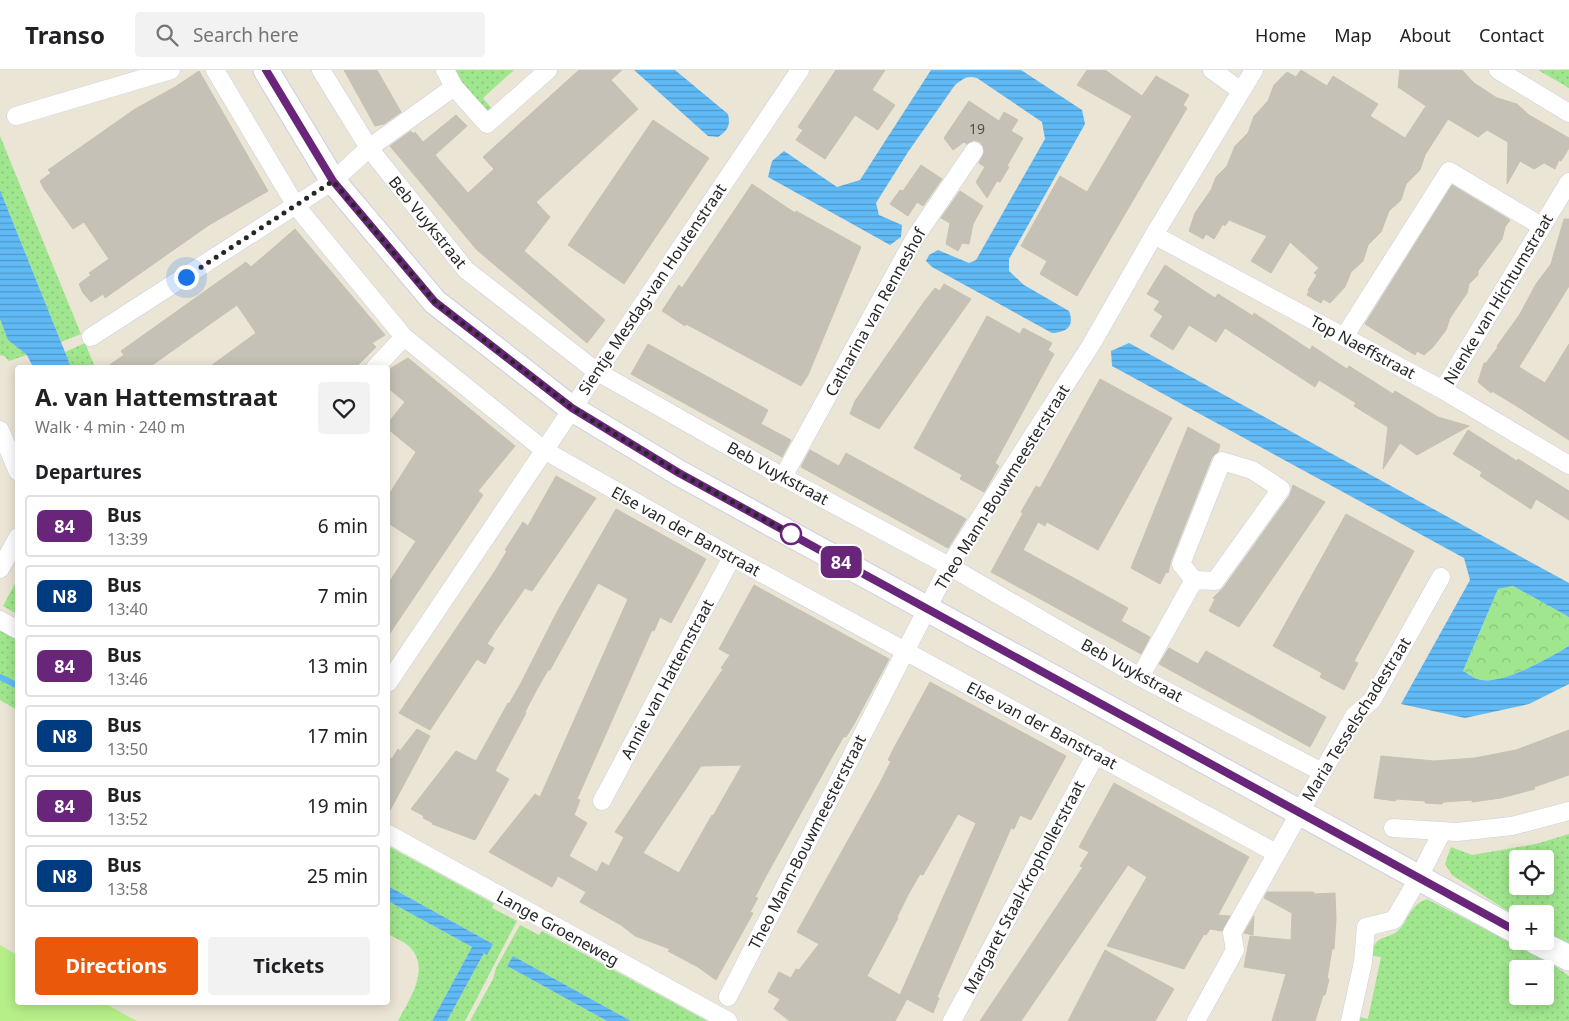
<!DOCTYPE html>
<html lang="en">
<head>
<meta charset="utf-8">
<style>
  body { margin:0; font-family:"Noto Sans",sans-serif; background:#f2f2f2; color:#202124; height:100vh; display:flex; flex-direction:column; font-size:19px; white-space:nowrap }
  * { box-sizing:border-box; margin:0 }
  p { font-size:16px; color:#757577 }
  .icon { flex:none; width:28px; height:28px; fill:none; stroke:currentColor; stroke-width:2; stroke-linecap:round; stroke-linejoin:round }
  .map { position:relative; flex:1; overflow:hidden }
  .side { position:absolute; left:15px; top:295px; width:375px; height:640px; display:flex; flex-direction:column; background:#fff; border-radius:5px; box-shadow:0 2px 12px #0003 }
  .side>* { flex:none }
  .badge { padding:0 10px; border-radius:8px; font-size:18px; line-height:32px }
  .fabs { position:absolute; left:1509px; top:780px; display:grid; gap:10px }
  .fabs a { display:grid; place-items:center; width:45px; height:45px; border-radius:5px; background:#fff; box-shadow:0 2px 12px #0003; font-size:25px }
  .you { position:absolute; width:25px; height:25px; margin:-12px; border:4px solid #fff; border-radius:50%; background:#1a73e8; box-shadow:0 0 0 8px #1a73e833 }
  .map>.badge { position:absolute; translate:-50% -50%; box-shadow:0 0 0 2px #fff }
  h2 { padding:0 20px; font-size:19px; line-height:45px }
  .round { display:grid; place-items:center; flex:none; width:52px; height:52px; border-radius:5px; background:#f2f2f2 }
  .summary { display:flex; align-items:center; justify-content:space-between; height:85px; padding:0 20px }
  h1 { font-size:24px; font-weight:700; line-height:38px }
  .button { display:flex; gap:10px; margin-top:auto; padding:10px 20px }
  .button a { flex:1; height:58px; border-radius:5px; background:#ea580c; color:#fff; font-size:20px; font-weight:700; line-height:58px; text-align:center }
  .button a+a { background:#f2f2f2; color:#202124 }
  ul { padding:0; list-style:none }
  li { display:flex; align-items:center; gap:15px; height:62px; margin:0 10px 8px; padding:0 10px; border:2px solid #e0e0e0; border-radius:5px }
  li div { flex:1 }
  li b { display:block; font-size:19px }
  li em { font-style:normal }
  li .badge { min-width:55px; font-weight:700; text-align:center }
  header { display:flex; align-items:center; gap:30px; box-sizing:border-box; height:70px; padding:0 25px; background:#fff; border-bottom:1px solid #e0e0e0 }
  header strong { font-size:24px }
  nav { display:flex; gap:28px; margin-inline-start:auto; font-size:18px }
  .search { width:350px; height:45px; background:#f2f2f2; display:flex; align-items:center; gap:12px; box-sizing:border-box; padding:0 18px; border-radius:5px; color:#757577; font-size:19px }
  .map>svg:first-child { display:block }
  .grass { fill:url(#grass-dots); fill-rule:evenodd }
  .forest { fill:url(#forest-crowns) }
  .pitch { fill:#b6ef88 }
  .water { fill:url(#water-rules) }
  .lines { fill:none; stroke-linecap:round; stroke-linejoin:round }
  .stream { stroke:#60baf6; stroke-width:6 }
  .building { fill:#c6c1b6; stroke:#c6c1b0; fill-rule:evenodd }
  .street-casing { stroke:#cccde1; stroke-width:19 }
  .secondary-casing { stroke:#cccde1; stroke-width:27 }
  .street { stroke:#fff; stroke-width:18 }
  .secondary { stroke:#fff; stroke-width:25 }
  .line-casing { stroke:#fff; stroke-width:11 }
  .line { stroke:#68257a; stroke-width:8 }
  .walk { stroke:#272727; stroke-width:5; stroke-dasharray:0 9 }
  .stop-dot { fill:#fff; stroke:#68257a; stroke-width:2.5 }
  .labels { text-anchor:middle; stroke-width:4; stroke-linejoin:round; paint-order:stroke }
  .number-label { font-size:14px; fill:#4f4e4b }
  .street-label { font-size:16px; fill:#272727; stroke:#fff }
</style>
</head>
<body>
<header>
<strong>Transo</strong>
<div class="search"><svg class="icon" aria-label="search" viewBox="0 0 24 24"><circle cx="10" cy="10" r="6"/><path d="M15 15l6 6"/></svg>Search here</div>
<nav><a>Home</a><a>Map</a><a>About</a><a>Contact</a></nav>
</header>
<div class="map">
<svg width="1569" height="951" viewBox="0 0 1569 951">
  <defs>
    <pattern id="grass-dots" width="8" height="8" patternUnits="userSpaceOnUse" patternTransform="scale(1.25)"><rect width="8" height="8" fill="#a0e68e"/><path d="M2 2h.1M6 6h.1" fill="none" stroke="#8ac57a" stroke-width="1.8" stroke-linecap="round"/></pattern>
    <pattern id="forest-crowns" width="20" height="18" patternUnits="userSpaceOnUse" patternTransform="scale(1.25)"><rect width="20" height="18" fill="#a0e68e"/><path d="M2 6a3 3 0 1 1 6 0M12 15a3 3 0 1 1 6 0" fill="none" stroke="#8ac57a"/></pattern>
    <pattern id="water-rules" width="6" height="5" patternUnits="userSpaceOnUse" patternTransform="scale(1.25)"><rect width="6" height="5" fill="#60baf6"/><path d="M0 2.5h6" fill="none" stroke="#4f97c7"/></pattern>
  </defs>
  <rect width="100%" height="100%" fill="#ebe5d6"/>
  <g class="grass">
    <polygon points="454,0 514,0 483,28 493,40 489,43 461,14"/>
    <polygon points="1538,0 1569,0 1569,18"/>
    <polygon points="0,66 81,264 61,272 0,120"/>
    <polygon points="0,249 8,270 27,285 9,291 4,286 0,285"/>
    <polygon points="85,273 95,297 71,297 65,282"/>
    <polygon points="17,510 18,544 17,544 3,536"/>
    <polygon points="0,557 17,567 17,640 0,630"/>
    <path d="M 1569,764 L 1569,877 L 1545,863 L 1545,844 L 1518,844 L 1517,847 L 1452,805 L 1445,794 L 1451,777 L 1472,785 L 1536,774 ZM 1518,789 L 1545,789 L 1545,816 L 1518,816 Z"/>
    <path d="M 388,776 L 494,834 L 492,838 L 517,851 C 499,884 483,918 465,951 L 447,951 L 484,883 L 493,874 L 388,816 Z"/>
    <path d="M 1427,829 L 1552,894 L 1569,906 L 1569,951 L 1359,951 L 1360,947 L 1368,949 L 1381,887 L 1373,886 C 1373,881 1373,878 1375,874 C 1380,867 1388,867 1395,863 C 1410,852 1407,836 1427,829 ZM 1518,899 L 1545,899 L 1545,926 L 1518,926 Z"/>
    <path d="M 388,831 L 472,877 L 432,951 L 398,951 C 410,928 434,895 405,873 C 400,870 393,867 388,864 Z"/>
    <polygon points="520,855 539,865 542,861 707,951 631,951 513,886 507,896 607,951 470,951 493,909 496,898"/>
  </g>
  <path class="forest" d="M 1513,516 L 1569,547 L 1569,576 C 1549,588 1500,617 1477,609 C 1472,607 1468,603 1463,601 L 1498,519 Z"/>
  <polygon class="pitch" points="0,875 17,885 18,932 104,933 137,951 0,951"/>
  <g class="water">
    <path d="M 634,0 L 675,0 L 728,44 C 731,56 727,61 718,67 L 708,66 Z"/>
    <path d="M 931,0 L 1021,0 L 1082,40 L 1085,54 L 1009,189 L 1009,201 L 1024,215 L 1069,241 C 1075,257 1066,262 1052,263 L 932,197 L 926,191 L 929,185 L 938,180 L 969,193 L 976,190 L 1045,69 L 1042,52 L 977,8 C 967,5 963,9 955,15 L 908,82 L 876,133 L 879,145 L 902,155 L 901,167 L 890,175 L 768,107 L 772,91 L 784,81 L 837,117 L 860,110 Z"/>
    <polygon points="0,120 71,297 33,297 27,285 8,270 0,249"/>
    <path d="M 1129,273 L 1569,513 L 1569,547 L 1513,516 L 1498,519 L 1463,601 C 1467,603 1472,607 1477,609 C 1500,617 1549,588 1569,576 L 1569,614 L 1529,634 L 1465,648 L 1401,634 L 1470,510 L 1464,488 L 1112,296 L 1111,281 Z"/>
    <polygon points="388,816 493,874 487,885 484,883 447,951 432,951 472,877 388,831"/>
    <polygon points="513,886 631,951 607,951 507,896"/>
  </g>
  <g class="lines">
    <polyline class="stream" points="0,607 18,616"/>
  </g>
  <g class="building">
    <polygon points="344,0 377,0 401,42 384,54 375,56"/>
    <polygon points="579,0 622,0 611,10 638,39 536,132 550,147 524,181 605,250 587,273 477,180 390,76 411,61 413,64 415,62 423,72 456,45 467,56 435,85 468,123 494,99 483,87"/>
    <polygon points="836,0 885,0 872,20 895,35 878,60 855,45 825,89 796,70 803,60 798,57"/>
    <polygon points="1087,0 1105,0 1142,26 1156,6 1189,25 1183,35 1187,38 1077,226 1040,204 1047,191 1021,176 1060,106 1087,122 1132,46 1077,15"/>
    <polygon points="1301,0 1327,16 1333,6 1378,34 1370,46 1405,68 1426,36 1398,17 1400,0 1462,0 1474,13 1497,28 1517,34 1529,45 1569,68 1569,78 1561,91 1559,90 1555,99 1544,93 1534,99 1520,91 1507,114 1508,72 1487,60 1478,67 1448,49 1425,85 1420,100 1406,114 1401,130 1389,141 1381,162 1368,175 1363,191 1351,202 1345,217 1330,233 1323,229 1321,233 1307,225 1309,221 1308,220 1317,205 1314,203 1319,198 1290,172 1271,203 1251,191 1267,166 1229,150 1225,156 1223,154 1214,169 1206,164 1203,169 1189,161 1195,143 1211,120 1216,107 1227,96 1235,76 1248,63 1254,46 1268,31 1274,15 1287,2 1296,7"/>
    <polygon points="199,1 268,121 209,155 105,228 103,224 91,232 83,223 79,214 91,205 89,203 109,189 84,152 73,159 44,119 40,111 51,103 48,100 135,39 175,17"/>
    <polygon points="969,31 999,51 1004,42 1018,50 1011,61 1023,68 1007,96 1009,97 1000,112 997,111 987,128 976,112 985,97 979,93 984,82 983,76 980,72 974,70 967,74 964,72 953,80 944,68"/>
    <polygon points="653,50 709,88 624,214 568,175"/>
    <polygon points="921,95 942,109 923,136 917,132 908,146 890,134 900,120 903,121"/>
    <polygon points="752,114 795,143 796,141 861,177 808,305 801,316 686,254 685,256 662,241 679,215 682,218"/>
    <polygon points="1452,115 1510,150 1505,157 1502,169 1478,201 1478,205 1469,214 1467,223 1450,248 1446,260 1433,277 1424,285 1417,281 1415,285 1365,254"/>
    <polygon points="960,121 983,136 973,154 969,174 962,173 958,181 946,174 950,153 941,148"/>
    <polygon points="1564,149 1569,149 1569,216 1519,297 1545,313 1569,274 1569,370 1523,340 1492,321 1491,323 1478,312 1484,293 1486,293 1498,277 1497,276 1520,244 1536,214 1551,194"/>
    <polygon points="295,159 385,265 372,273 376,277 355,298 208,298 256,263 237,235 148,298 105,298 124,285 121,281 246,192 251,197"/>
    <polygon points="1165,195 1215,228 1218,224 1253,246 1254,243 1310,280 1312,276 1347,299 1349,296 1393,324 1395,321 1438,347 1469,356 1417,385 1400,373 1383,399 1388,357 1354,336 1356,333 1319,310 1315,317 1225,258 1216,272 1189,255 1173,280 1150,266 1163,246 1154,240 1160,231 1147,224"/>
    <polygon points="944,214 971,229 879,359 850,344 855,331 924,232 935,218 940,221"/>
    <polygon points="987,246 1020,264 1023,258 1052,273 1048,280 1054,284 995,393 999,396 984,422 960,409 962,405 914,378"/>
    <polygon points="648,274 768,340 761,354 791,370 782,387 631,304"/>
    <polygon points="408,288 515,376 478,421 483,425 388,566 388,514 416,471 388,453 388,426 416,382 388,359 388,353 405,332 388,318 388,300"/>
    <polygon points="1100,309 1172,348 1098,480 1047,452 1045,456 1038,452 1023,480 1128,538 1121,551 1150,567 1141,584 991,502 1023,443 1021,442 1036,416 1040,418"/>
    <polygon points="1188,357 1220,375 1218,382 1212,387 1171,490 1168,503 1166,502 1160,514 1131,498"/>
    <polygon points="1468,360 1517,391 1518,389 1569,421 1569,450 1536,429 1531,439 1480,406 1482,402 1453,384"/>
    <polygon points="810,380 839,396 846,383 966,449 948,478 801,397"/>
    <polygon points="556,406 596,428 532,521 525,518 496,560 487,574 494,578 485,594 477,589 430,660 399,643 495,501 507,481 505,480 523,452 528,456"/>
    <polygon points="1293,415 1325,432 1239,557 1209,541 1215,529 1213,528 1224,517 1290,425"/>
    <path d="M 616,439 L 706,489 L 671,553 L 660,547 L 654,561 L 652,560 L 577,729 L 580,730 L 574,745 L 587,753 L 569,786 L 597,802 L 602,792 L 609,796 L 624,767 L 615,762 L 723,599 L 721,598 L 730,585 L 719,579 L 754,515 L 889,589 L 854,654 L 846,667 L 844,666 L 832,687 L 766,806 L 755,827 L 758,828 L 750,842 L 753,843 L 716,910 L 698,897 L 668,881 L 670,879 L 635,866 L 621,855 L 580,832 L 586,822 L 558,806 L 552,817 L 489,782 L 535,724 L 540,727 L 628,529 L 598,513 L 550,600 L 548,600 L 536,621 L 525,642 L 526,643 L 495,701 L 509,709 L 475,770 L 432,754 L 433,753 L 423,748 L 424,746 L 411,739 L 456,681 L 476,691 L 508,633 L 509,634 L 521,613 L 557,542 ZM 742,695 L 713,746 L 712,745 L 679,803 L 643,783 L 701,696 Z"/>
    <polygon points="1346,444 1414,481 1354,591 1358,593 1344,620 1320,607 1322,603 1273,576"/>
    <polygon points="1169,578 1198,594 1206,581 1326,647 1310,677 1159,594"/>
    <path d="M 930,612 L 1066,686 L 1031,750 L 1020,745 L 1014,759 L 1011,758 L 937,927 L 939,928 L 933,943 L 907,929 L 895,951 L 790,951 L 774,939 L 780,929 L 768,922 L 779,902 L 791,908 L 796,899 L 799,900 L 819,874 L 797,862 L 880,713 L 891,691 L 888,690 L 895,676 ZM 958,744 L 976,753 L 900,925 L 867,906 L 898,848 L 897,847 L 908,825 L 920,804 L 923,805 Z"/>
    <polygon points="417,659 430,666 388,744 388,686 392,689 398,679 400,681"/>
    <polygon points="1569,660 1569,705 1534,717 1535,719 1501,728 1472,732 1472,730 1443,732 1442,734 1425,733 1425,731 1396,729 1395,731 1374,728 1381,686 1434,691 1475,688 1516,680"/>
    <polygon points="1114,713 1249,787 1218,845 1230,846 1222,861 1210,859 1206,865 1204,864 1184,899 1107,876 1147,807 1128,795 1021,951 980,951 1083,797 1080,796 1089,782 1079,777"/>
    <polygon points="1267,822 1314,822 1314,824 1335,823 1336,849 1334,879 1332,879 1327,909 1329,909 1325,925 1323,925 1315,951 1272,951 1286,904 1244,897 1250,866 1291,870 1292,843 1264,828"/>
    <polygon points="1254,846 1253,865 1244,863"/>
    <polygon points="1105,880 1174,919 1155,951 1068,951"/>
  </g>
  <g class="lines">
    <defs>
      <g id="street">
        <polyline points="215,0 296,136 404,267 544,380 732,487 1276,783"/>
        <polyline points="321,0 369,78 466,200 596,301 783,407 949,496 1140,607 1322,702"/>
        <polyline points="445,0 454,17 487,54 548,0"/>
        <polyline points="1212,0 1241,21"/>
        <polyline points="1498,0 1569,43"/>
        <polyline points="16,46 171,0"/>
        <polyline points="1154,165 1443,320 1569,395"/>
        <polyline points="91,267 333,111 369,78 454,17"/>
        <polyline points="1344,267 1449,101 1541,156"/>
        <polyline points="375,298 404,267"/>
        <polyline points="1443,320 1569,112"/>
        <polyline points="0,360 18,402"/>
        <polyline points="783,407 916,166 974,81"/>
        <polyline points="0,499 18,467"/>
        <polyline points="0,550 18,560"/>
        <polyline points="1140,607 1194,510 1181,494 1222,391 1252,400 1281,419 1215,511 1194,510"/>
        <polyline points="388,613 800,0"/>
        <polyline points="602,731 732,487"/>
        <polyline points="1393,758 1457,762 1512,756 1569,741"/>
        <polyline points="388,764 728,951"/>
        <polyline points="728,927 949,496 1091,275 1154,165 1254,0"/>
        <polyline points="952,951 1096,684"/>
        <polyline points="1196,951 1235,880 1232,863 1354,646 1372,630 1441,507"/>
        <polyline points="1350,951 1363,892 1366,857 1394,850 1418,809 1442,762"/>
      </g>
      <g id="secondary">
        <polyline points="266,0 333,111 435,232 571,338 679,403 1518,862"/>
        <polyline points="1535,871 1569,888"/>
      </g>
    </defs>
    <use href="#street" class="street-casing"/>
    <use href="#secondary" class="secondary-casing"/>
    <use href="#street" class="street"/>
    <use href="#secondary" class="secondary"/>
  </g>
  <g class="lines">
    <defs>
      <polyline id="line" points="266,0 333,111 435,232 572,338 679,403 1518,862"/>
    </defs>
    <use href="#line" class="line-casing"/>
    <use href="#line" class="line"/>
    <polyline class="walk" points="186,207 333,111 435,232 572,338 679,403 791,464"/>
  </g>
  <circle class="stop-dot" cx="791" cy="464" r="10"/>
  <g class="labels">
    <g class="number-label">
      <text x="977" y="64">19</text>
    </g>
    <g class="street-label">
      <text transform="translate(428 152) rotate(51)" y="6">Beb Vuykstraat</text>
      <text transform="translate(652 219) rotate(-56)" y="6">Sientje Mesdag-van Houtenstraat</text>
      <text transform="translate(1498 229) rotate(-59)" y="6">Nienke van Hichtumstraat</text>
      <text transform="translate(875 242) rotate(-61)" y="6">Catharina van Renneshof</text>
      <text transform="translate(1363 277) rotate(28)" y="6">Top Naeffstraat</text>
      <text transform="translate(778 403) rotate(29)" y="6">Beb Vuykstraat</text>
      <text transform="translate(1002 417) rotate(-58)" y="6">Theo Mann-Bouwmeesterstraat</text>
      <text transform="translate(686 461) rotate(29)" y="6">Else van der Banstraat</text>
      <text transform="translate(1132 600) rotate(29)" y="6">Beb Vuykstraat</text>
      <text transform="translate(667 609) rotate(-62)" y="6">Annie van Hattemstraat</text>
      <text transform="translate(1356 649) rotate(-58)" y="6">Maria Tesselschadestraat</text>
      <text transform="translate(1042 655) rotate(28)" y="6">Else van der Banstraat</text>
      <text transform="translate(807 772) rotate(-63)" y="6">Theo Mann-Bouwmeesterstraat</text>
      <text transform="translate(1024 817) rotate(-62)" y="6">Margaret Staal-Krophollerstraat</text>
      <text transform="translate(558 858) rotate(29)" y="6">Lange Groeneweg</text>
    </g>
  </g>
</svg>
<div class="fabs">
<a><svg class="icon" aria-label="locate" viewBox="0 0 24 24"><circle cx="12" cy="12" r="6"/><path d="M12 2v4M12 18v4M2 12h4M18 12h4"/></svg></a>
<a>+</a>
<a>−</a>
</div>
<div class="you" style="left:186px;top:207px"></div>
<b class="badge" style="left:841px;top:492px;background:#68257a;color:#fff">84</b>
<section class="side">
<div class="summary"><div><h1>A. van Hattemstraat</h1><p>Walk · 4 min · 240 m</p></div><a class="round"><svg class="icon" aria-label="heart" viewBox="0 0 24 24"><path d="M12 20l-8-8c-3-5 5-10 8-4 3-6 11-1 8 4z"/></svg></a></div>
<h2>Departures</h2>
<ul>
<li><span class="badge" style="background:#68257a;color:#fff">84</span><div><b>Bus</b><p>13:39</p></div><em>6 min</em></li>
<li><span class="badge" style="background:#003b80;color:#fff">N8</span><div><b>Bus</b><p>13:40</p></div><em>7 min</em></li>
<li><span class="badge" style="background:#68257a;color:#fff">84</span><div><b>Bus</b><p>13:46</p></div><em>13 min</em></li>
<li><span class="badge" style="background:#003b80;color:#fff">N8</span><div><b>Bus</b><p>13:50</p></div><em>17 min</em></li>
<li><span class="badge" style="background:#68257a;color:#fff">84</span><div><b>Bus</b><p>13:52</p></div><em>19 min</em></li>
<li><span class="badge" style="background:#003b80;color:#fff">N8</span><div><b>Bus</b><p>13:58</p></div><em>25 min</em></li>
</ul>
<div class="button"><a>Directions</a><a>Tickets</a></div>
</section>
</div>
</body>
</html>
